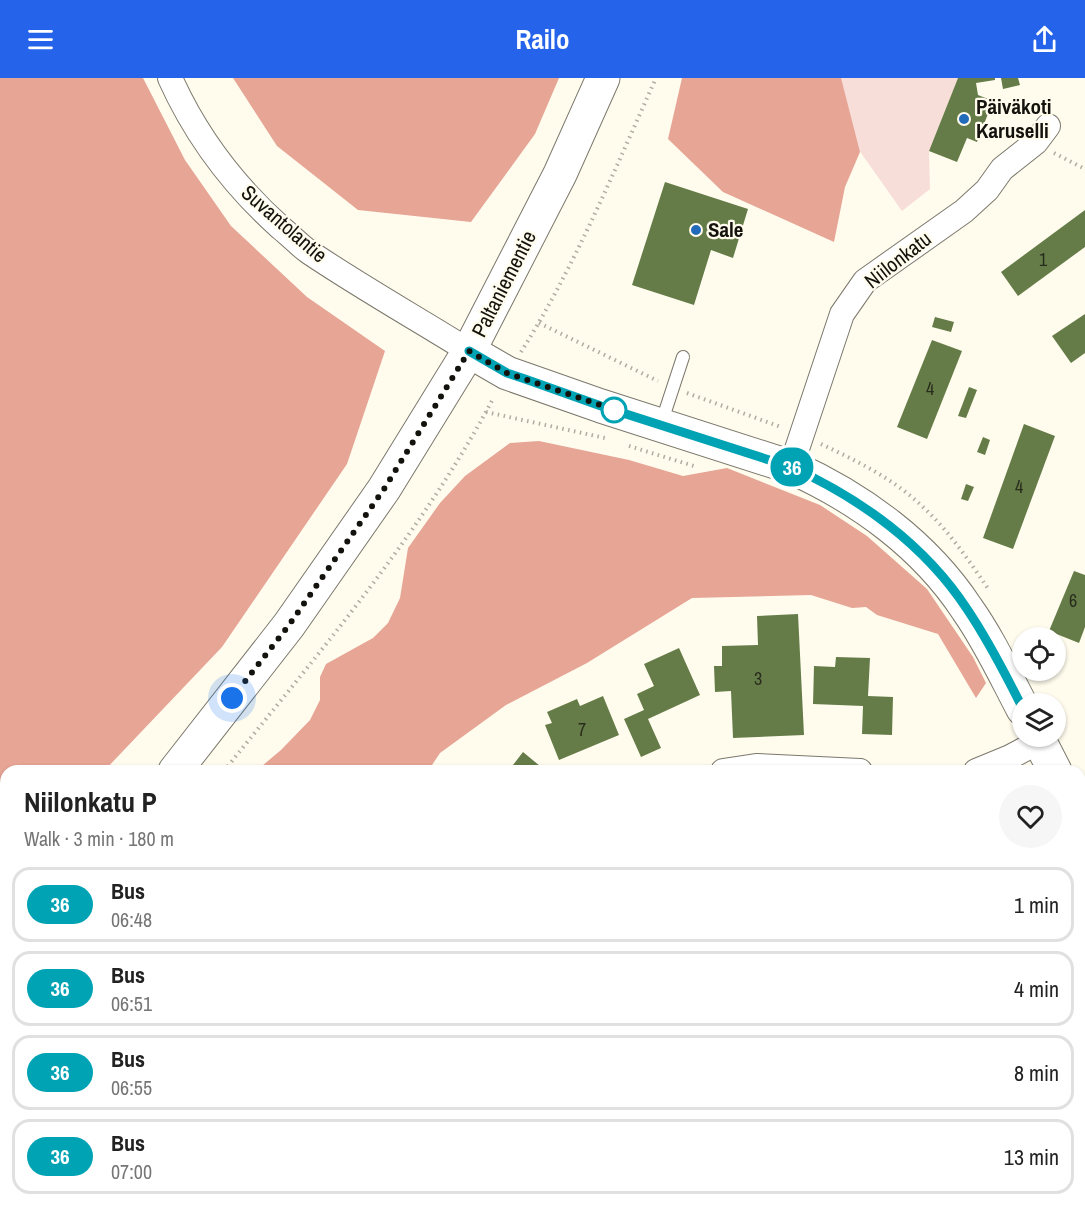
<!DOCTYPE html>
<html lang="en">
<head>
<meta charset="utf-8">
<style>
  body { margin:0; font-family:"Archivo Narrow",sans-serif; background:#f6f6f6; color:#222; height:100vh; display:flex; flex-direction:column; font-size:22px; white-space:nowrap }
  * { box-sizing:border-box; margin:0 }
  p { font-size:20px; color:#767676 }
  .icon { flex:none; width:33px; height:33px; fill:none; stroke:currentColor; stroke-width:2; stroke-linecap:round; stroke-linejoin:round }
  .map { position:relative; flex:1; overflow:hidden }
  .sheet { position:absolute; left:0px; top:687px; width:1086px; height:452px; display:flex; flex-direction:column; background:#fff; border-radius:18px 18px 0 0; box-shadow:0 2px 4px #0004 }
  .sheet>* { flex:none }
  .badge { padding:0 12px; border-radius:20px; font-size:21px; line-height:39px }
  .buttons { position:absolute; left:1012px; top:549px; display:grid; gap:12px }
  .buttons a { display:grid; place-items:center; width:54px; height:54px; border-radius:50%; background:#fff; box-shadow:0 2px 4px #0004; font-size:30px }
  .you { position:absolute; width:30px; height:30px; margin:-15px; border:4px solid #fff; border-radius:50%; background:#1a73e8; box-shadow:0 0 0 9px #1a73e833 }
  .map>.badge { position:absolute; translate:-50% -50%; box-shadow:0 0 0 3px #fff }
  .round { display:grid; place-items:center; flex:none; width:63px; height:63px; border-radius:32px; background:#f6f6f6 }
  .headline { display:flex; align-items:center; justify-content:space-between; height:102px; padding:0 24px }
  h1 { font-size:28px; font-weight:800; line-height:45px }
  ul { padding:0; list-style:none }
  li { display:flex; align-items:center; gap:18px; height:75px; margin:0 12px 9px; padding:0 12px; border:3px solid #e0e0e0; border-radius:18px }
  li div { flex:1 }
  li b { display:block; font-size:22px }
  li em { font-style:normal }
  li .badge { min-width:66px; font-weight:700; text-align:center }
  header { display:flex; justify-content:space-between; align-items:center; height:78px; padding:0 24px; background:#2563eb; color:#fff; font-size:27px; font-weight:800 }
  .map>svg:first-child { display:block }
  .green { fill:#f8ded8 }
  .forest { fill:#e6a595 }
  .building { fill:#657c48 }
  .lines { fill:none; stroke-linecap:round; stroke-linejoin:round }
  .lane-casing { stroke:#7b786c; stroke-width:14 }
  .street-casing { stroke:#7b786c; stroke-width:26 }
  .secondary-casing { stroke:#7b786c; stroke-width:35 }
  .path { stroke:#afada2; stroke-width:4; stroke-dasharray:1.5 4.5; stroke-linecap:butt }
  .lane { stroke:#fff; stroke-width:12 }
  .street { stroke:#fff; stroke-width:24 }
  .secondary { stroke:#fff; stroke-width:33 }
  .line-casing { stroke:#fff; stroke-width:14 }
  .line { stroke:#00a3b4; stroke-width:9 }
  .walk { stroke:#13120d; stroke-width:6; stroke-dasharray:0 10.8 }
  .poi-dot { fill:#226aba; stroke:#fffcee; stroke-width:2 }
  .stop-dot { fill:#fff; stroke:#00a3b4; stroke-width:3 }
  .labels { text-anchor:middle; stroke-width:4.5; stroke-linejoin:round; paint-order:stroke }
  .number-label { font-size:18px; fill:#282c1c }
  .poi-label { font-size:21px; font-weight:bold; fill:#13120d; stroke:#fffcee; text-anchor:start }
  .street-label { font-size:21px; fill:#13120d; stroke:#fffcee }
</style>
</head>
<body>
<header><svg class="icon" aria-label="menu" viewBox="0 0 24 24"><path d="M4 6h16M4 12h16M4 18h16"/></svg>Railo<svg class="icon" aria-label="share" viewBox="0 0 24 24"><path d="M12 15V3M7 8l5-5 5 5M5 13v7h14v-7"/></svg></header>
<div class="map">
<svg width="1085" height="1138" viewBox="0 0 1085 1138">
  <rect width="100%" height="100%" fill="#fffcee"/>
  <polygon class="green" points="808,0 958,0 929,73 930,111 902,133"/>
  <g class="forest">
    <polygon points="0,0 143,0 185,82 231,148 307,219 385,273 347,386 222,569 104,693 6,693 6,780 0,785"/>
    <polygon points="233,0 559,0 535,56 471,144 358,132 277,68"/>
    <polygon points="682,0 841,0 860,74 845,109 834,164 723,114 668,61"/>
    <polygon points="539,363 629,382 683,398 727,390 820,427 867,458 927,511 973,579 986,605 976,620 938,556 877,537 866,529 852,530 811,517 692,520 587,585 506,627 440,675 428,693 256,693 281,672 310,642 320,622 320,599 326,586 373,560 388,545 400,520 408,470 440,425 465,398 510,365"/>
    <polygon points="1080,798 1085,800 1085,1138 834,1138 836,1132 1080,1132"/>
    <polygon points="6,979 6,1132 755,1132 775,1138 0,1138 0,986"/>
  </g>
  <g class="building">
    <polygon points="958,0 995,0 995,2 976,5 978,17 993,23 977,64 967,60 957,84 929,73"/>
    <polygon points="1001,0 1018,0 1020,7 1003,11"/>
    <polygon points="665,104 748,131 733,180 711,172 694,227 632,207"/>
    <polygon points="1085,132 1085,169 1018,218 1001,194"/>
    <polygon points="1085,236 1085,275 1071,285 1052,258"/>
    <polygon points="935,239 954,244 951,254 932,249"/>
    <polygon points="932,262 962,273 927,361 897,349"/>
    <polygon points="969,309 977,312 966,340 958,338"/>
    <polygon points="1024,346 1055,358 1013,471 983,460"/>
    <polygon points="983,359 990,362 985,377 977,374"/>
    <polygon points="966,406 974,409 968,423 961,421"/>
    <polygon points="1074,493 1085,497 1085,549 1079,565 1049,553"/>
    <polygon points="798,536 804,657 733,660 731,613 715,614 714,588 722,588 722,568 758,567 757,538"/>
    <polygon points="679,570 700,617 648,641 661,670 641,679 624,641 644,632 637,616 654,608 644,586"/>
    <polygon points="836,579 870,580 868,618 893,619 892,657 862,656 863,628 813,626 814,588 835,589"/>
    <polygon points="603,618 619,657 559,682 545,647 552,645 547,634 577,621 580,628"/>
    <polygon points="523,674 546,693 520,693 513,687"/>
  </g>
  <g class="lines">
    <defs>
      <polyline id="lane" points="661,346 683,279"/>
      <g id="street">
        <path d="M 170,0 C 196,58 234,108 281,150 C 290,157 299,167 309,174 C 361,209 416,240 469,273"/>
        <polyline points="791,389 842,236 865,203 964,133 987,112 1002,91 1036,64 1048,48"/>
        <polyline points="723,693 756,688 860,693"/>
        <polyline points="976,693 1010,679 1040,663"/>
      </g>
      <g id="secondary">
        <path d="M 469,273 L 507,295 L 601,328 L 791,389 C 860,420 925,467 967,531 C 989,562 1005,597 1023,631"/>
        <polyline points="1037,658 1055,693"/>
        <polyline points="175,693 289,547 384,411 469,273 560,96 603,0"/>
        <polyline points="1080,741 1085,751"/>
        <polyline points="0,886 6,879"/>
      </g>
    </defs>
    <use href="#lane" class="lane-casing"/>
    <use href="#street" class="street-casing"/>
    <use href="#secondary" class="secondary-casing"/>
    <g class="path">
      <polyline points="1054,75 1085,91"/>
      <polyline points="539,245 658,303"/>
      <path d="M 521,274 C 574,190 615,91 656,0"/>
      <polyline points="687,315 781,349"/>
      <polyline points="486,334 605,360"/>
      <path d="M 821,366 C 857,383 894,401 923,429 C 949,453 970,484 989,512"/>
      <polyline points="629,368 697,389"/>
      <path d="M 224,693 C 320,573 422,455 494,319"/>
      <polyline points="1080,780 1085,784"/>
      <polyline points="0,965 6,959"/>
      <polyline points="864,1132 866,1138"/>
      <polyline points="947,1132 958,1138"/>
    </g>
    <use href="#lane" class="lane"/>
    <use href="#street" class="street"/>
    <use href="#secondary" class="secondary"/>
  </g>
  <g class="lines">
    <defs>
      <path id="line" d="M 469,273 L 507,295 L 525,301 L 601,328 L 791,389 C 860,420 925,467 967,531 C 988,562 1006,597 1023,631"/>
    </defs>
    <use href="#line" class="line-casing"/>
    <use href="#line" class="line"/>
    <polyline class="walk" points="232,620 289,547 384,411 469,273 507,295 621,334 614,332"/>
  </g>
  <g class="poi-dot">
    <circle cx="964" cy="41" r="6"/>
    <circle cx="696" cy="152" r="6"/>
  </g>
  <circle class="stop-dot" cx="614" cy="332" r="12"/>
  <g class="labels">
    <g class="number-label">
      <text x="1043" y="188">1</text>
      <text x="930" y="317">4</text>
      <text x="1019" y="415">4</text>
      <text x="1073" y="529">6</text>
      <text x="758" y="607">3</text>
      <text x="582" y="658">7</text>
    </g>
    <g class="poi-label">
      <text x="976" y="36">Päiväkoti<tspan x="976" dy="24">Karuselli</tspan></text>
      <text x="708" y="159">Sale</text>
    </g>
    <g class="street-label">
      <text transform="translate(284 146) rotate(41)" y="7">Suvantolantie</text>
      <text transform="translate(898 182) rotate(-38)" y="7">Niilonkatu</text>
      <text transform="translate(504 206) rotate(-63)" y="7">Paltaniementie</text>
    </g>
  </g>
</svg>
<div class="buttons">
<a><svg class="icon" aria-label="locate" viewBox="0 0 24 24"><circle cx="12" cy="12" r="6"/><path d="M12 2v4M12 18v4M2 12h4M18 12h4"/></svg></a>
<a><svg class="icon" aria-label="layers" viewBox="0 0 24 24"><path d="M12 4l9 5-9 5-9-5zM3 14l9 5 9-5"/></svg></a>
</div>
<div class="you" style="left:232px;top:620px"></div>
<b class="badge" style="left:792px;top:389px;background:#00a3b4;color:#fff">36</b>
<section class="sheet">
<div class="headline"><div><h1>Niilonkatu P</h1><p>Walk · 3 min · 180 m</p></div><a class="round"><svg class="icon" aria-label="heart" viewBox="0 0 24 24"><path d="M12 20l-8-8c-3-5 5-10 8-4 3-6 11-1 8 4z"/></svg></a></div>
<ul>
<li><span class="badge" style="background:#00a3b4;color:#fff">36</span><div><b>Bus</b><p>06:48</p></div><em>1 min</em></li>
<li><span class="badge" style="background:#00a3b4;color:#fff">36</span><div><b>Bus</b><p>06:51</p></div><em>4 min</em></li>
<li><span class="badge" style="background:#00a3b4;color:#fff">36</span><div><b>Bus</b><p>06:55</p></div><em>8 min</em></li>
<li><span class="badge" style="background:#00a3b4;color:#fff">36</span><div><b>Bus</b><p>07:00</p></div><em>13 min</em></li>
</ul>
</section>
</div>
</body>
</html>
